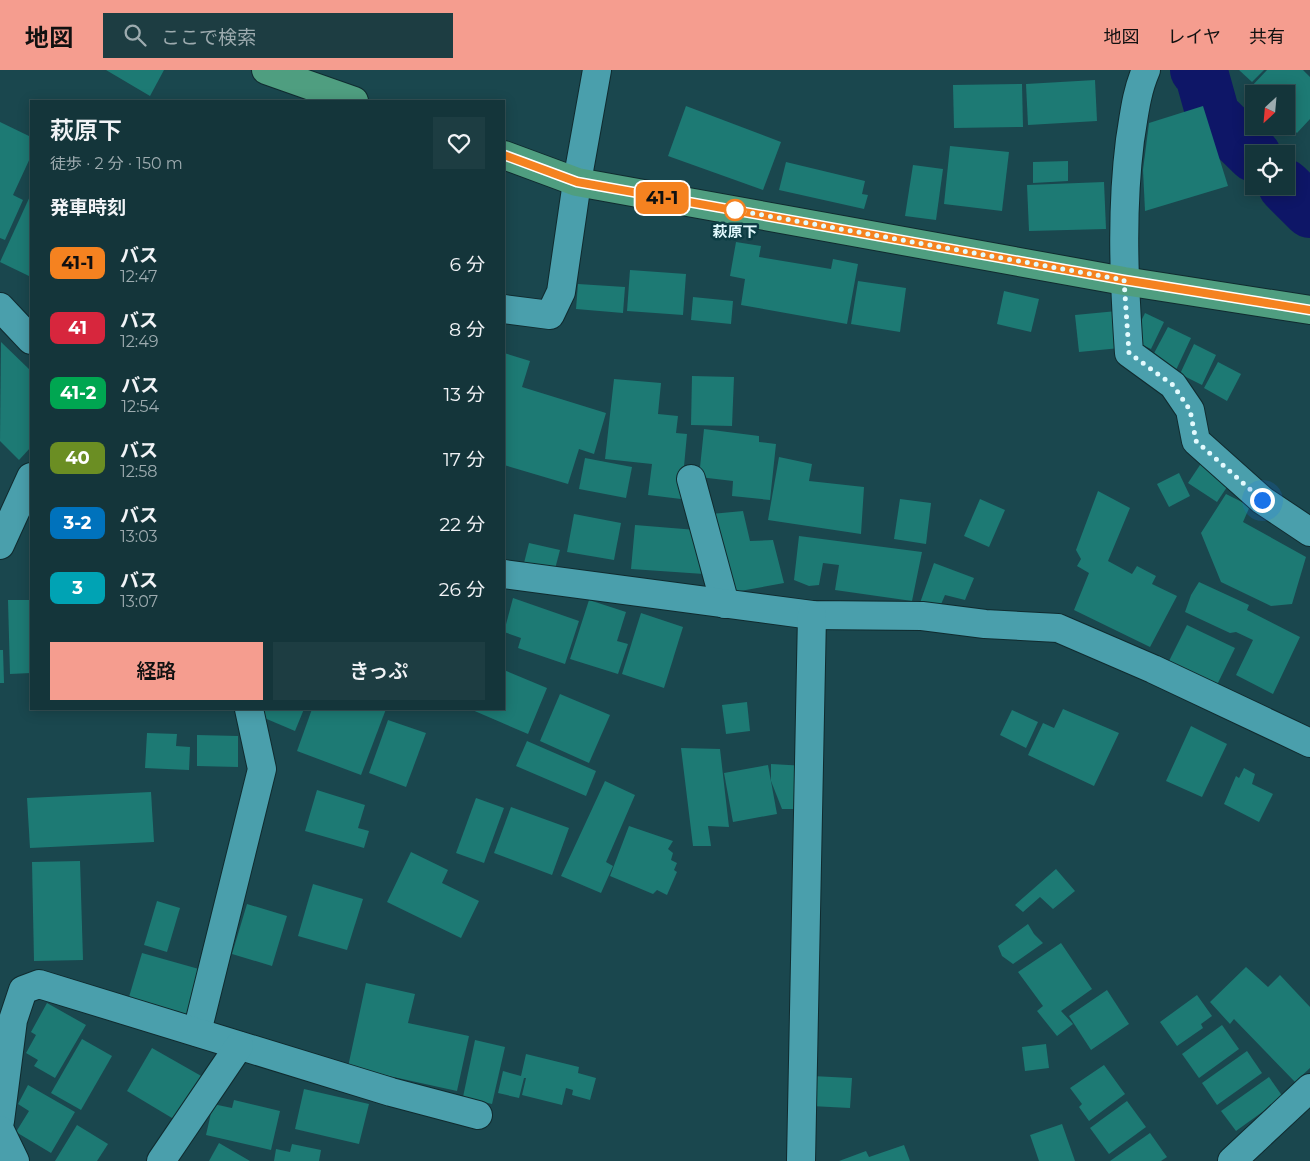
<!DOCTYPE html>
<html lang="ja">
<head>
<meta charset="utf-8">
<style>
  body { margin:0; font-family:Montserrat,"Noto Sans JP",sans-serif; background:#1d3d42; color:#f1f3f6; height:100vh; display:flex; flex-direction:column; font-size:19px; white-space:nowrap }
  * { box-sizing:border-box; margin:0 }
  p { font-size:16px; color:#9dabaf }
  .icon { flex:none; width:28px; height:28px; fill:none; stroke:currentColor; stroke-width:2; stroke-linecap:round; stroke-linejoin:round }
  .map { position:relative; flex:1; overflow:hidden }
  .sheet { position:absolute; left:30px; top:30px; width:475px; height:610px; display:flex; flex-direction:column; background:#14353a; border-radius:0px; box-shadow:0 2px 12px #0003,0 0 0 1px #335054 }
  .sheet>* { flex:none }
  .badge { padding:0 10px; border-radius:8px; font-size:18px; line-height:32px }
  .needle { width:32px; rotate:206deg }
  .tools { position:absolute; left:1245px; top:15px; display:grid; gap:10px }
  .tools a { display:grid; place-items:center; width:50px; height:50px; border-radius:0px; background:#14353a; box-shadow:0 2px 12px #0003,0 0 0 1px #335054; font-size:25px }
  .you { position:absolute; width:25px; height:25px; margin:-12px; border:4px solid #fff; border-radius:50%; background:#1a73e8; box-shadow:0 0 0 8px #1a73e833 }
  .map>.badge { position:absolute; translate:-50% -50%; box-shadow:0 0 0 2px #fff }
  h2 { padding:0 20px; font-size:19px; line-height:45px }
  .round { display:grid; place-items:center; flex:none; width:52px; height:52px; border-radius:0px; background:#1d3d42 }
  .overview { display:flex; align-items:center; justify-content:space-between; height:85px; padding:0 20px }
  h1 { font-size:24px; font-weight:600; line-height:38px }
  .button { display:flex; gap:10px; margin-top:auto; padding:10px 20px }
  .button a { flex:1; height:58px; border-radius:0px; background:#f59d8f; color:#111; font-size:20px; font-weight:600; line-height:58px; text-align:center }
  .button a+a { background:#1d3d42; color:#f1f3f6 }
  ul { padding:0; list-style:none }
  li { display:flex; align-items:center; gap:15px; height:65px; padding:0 20px }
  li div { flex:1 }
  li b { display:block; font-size:19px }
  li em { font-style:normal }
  li .badge { min-width:55px; font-weight:700; text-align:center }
  header { display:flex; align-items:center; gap:30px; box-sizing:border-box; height:70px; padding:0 25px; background:#f59d8f; color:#111 }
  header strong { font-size:24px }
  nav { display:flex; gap:28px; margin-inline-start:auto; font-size:18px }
  .search { width:350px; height:45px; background:#1d3d42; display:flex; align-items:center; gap:12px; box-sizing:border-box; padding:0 18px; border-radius:0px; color:#9dabaf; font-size:19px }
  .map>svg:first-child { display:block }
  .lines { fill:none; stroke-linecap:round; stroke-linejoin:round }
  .river { stroke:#0e1667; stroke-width:54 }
  .building { fill:#1d7a74 }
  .minor-casing { stroke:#102b2f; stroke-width:30 }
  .major-casing { stroke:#102b2f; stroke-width:30 }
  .minor { stroke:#4a9fac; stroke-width:28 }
  .major { stroke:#4f9e80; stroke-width:28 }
  .line-casing { stroke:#fff; stroke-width:11 }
  .line { stroke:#f58220; stroke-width:8 }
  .walk { stroke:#e2fafe; stroke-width:5; stroke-dasharray:0 9 }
  .stop-dot { fill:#fff; stroke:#f58220; stroke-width:2.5 }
  .labels { text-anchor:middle; stroke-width:5; stroke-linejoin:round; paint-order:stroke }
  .stop-label { font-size:15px; font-weight:bold; fill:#e2fafe; stroke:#0d3d44 }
</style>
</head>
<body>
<header>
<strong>地図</strong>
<div class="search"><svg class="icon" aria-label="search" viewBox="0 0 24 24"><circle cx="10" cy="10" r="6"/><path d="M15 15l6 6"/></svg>ここで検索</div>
<nav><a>地図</a><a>レイヤ</a><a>共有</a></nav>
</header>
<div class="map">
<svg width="1310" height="1091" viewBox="0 0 1310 1091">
  <rect width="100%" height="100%" fill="#1a474e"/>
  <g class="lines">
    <g class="river">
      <polyline points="1197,0 1201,2 1213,45 1254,85"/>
      <polyline points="1285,116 1310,141"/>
    </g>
  </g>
  <g class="building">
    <polygon points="106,0 164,0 150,26"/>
    <polygon points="1239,0 1264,0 1252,12"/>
    <polygon points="1267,0 1303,0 1310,7 1310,49 1297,63 1286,53 1286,24 1256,24 1250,18"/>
    <polygon points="1095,10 1097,51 1028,55 1026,14"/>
    <polygon points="1022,14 1023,57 954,58 953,15"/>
    <polygon points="686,36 781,72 763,120 668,86"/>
    <polygon points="1203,36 1228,116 1145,141 1143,100 1149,53"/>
    <polygon points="0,52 31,67 31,86 13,125 23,130 5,170 0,168"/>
    <polygon points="950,76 1009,82 1002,141 944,134"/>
    <polygon points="1068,91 1068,111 1033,113 1033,92"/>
    <polygon points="786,92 865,111 862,124 868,125 864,139 779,120"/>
    <polygon points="913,95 943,99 936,150 905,146"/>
    <polygon points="1104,112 1106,159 1029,161 1027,115"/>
    <polygon points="31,124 31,207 0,192"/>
    <polygon points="736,172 761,176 759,187 831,199 833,189 858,194 847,254 741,235 745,209 730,206"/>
    <polygon points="630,200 686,204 683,245 627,241"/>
    <polygon points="858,211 906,218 900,262 851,254"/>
    <polygon points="578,214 625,217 623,243 576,239"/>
    <polygon points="1004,221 1039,229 1031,262 997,254"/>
    <polygon points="693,227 733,231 731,254 691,250"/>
    <polygon points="1117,241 1120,278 1079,282 1075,245"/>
    <polygon points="1145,243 1164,252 1151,279 1132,270"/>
    <polygon points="1168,257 1191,268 1176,300 1152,287"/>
    <polygon points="1,272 31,301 31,377 19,390 0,371"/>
    <polygon points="1194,274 1216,285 1202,315 1180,304"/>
    <polygon points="504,283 530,291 522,317 606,343 594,384 579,379 568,414 504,395"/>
    <polygon points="1218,292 1241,304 1227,331 1204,318"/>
    <polygon points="692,306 734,307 732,356 691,355"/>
    <polygon points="614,309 661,313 658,344 678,346 676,363 687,364 681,429 648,425 652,394 605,389"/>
    <polygon points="704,359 759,366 759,372 776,374 770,430 732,426 733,411 699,407"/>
    <polygon points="779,387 812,394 809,411 864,417 861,464 768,450"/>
    <polygon points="585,388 632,397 626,428 579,419"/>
    <polygon points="1202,392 1231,411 1217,432 1188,413"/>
    <polygon points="1179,403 1190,426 1169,437 1157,414"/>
    <polygon points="1098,421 1130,438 1108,491 1132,504 1137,496 1156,506 1152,514 1177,526 1150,577 1074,540 1089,503 1077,496 1081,489 1076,480"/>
    <polygon points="1226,424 1250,436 1243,452 1306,487 1292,534 1271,536 1221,512 1201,463"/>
    <polygon points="900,429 931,433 926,474 894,469"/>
    <polygon points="980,429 1005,440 989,477 964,466"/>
    <polygon points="743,441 750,471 773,470 784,513 729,523 711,444"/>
    <polygon points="574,444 621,453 614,490 567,482"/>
    <polygon points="635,455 696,460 695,477 706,478 704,504 631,499"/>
    <polygon points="799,466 922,482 912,531 835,520 839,495 823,493 819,515 809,516 794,510"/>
    <polygon points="529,473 560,480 555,499 524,493"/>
    <polygon points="934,493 974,508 965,530 945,525 939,539 920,533"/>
    <polygon points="1199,512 1249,535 1247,540 1300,567 1273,624 1236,605 1253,570 1236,562 1230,563 1185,542 1191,525"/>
    <polygon points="513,528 579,551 565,594 518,578 521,568 504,562"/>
    <polygon points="8,530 31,530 31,603 10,604"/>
    <polygon points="589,530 626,542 617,571 628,574 618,604 570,589"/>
    <polygon points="641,543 683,557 664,618 622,604"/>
    <polygon points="1187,555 1235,578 1215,619 1167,595"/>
    <polygon points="0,580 3,580 4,613 0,613"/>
    <polygon points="504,600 547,618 528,664 470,639 504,639"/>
    <polygon points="560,624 610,645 589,693 540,671"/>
    <polygon points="747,632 750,661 726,664 722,635"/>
    <polygon points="265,639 304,639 295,661 262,647"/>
    <polygon points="312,639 386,639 361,705 297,681"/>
    <polygon points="1063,639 1119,663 1094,716 1028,685 1043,653 1054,658"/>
    <polygon points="1012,640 1038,652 1026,678 1000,665"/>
    <polygon points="388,650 426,663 406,717 369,703"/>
    <polygon points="1191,656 1227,674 1202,727 1166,711"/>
    <polygon points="147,663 177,664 176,676 190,677 189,700 145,698"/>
    <polygon points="197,665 238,666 238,697 197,696"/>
    <polygon points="527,671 596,701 586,726 516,696"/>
    <polygon points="681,678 720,679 729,757 708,756 711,776 693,776"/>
    <polygon points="771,694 806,696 804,739 782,739 771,711"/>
    <polygon points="768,695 777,744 733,752 724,703"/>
    <polygon points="1244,698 1255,704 1252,714 1273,724 1259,752 1224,734 1236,706 1239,708"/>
    <polygon points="605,711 635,725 606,792 613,796 601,823 561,806"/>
    <polygon points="317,720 365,735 358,758 369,761 364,778 305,761"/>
    <polygon points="151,722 154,772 30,778 27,728"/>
    <polygon points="476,728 504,738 484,793 456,783"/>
    <polygon points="511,737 569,758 552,805 494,783"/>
    <polygon points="629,756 673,771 668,779 673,783 671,790 677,793 674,800 677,802 667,825 657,820 653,824 610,806"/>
    <polygon points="411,782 448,800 442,813 479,831 461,868 387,832"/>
    <polygon points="80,791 83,890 34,891 32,792"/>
    <polygon points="1056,799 1075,821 1053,839 1040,827 1023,842 1015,835"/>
    <polygon points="313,814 363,829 347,880 298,866"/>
    <polygon points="157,831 180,838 167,882 144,875"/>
    <polygon points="247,834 287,846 272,896 232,884"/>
    <polygon points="1028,854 1034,864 1043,873 1013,894 1002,886 998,876"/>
    <polygon points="1061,873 1092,919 1061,941 1073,954 1057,966 1037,941 1043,936 1018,902"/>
    <polygon points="142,883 206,901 193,946 129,927"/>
    <polygon points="1246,897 1268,917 1280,905 1310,937 1310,998 1295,1012 1234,949 1230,954 1210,932"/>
    <polygon points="366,913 415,924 408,953 469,966 457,1021 348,997"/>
    <polygon points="1107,920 1129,954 1091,980 1069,946"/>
    <polygon points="1197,925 1212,946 1201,954 1203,958 1177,976 1160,952"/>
    <polygon points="47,933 86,955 55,1008 34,996 38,990 26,983 36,965 31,962"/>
    <polygon points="1222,955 1239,979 1199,1008 1182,984"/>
    <polygon points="82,969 112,986 81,1040 51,1023"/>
    <polygon points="475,970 505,977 492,1034 463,1027"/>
    <polygon points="1046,974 1049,998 1025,1001 1022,977"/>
    <polygon points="152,978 203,1007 177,1051 127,1021"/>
    <polygon points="1247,981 1262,1003 1217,1035 1202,1013"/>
    <polygon points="526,984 579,997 578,1003 596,1008 590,1030 572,1025 573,1020 566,1018 562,1035 522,1025 526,1008 524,1008 519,1028 498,1023 503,1001 521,1006"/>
    <polygon points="1104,995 1125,1024 1089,1051 1079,1037 1082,1034 1070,1018"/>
    <polygon points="812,1006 852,1008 850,1038 811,1036"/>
    <polygon points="1269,1007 1283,1027 1236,1061 1221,1041"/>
    <polygon points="28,1015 75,1042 51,1083 16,1062 29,1041 18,1034"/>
    <polygon points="304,1019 369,1034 359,1074 295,1059"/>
    <polygon points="234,1030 280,1041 271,1080 206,1065 213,1034 232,1038"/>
    <polygon points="1127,1031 1146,1057 1109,1084 1090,1058"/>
    <polygon points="1062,1054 1075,1091 1039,1091 1030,1065"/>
    <polygon points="77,1055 108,1074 97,1091 55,1091"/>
    <polygon points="1150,1063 1167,1087 1161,1091 1110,1091"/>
    <polygon points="219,1073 250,1091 209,1091"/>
    <polygon points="292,1074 321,1080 319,1091 274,1091 276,1079 290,1082"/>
    <polygon points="904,1075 910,1091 839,1091 866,1081 869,1087"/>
  </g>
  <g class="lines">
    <defs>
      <g id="minor">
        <path d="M 1146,0 C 1136,23 1134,46 1130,70 C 1121,141 1124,211 1129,283 L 1173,315 L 1190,340 L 1196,371 L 1262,430 L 1310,462"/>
        <polyline points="0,237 31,270"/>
        <polyline points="504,239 550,245 561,222 577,112 597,0"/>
        <polyline points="691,409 725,534"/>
        <polyline points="0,475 31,407"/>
        <polyline points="504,504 812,545 922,546 985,554 1058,558 1153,599 1310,673"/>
        <polyline points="197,962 262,699 249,639"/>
        <polyline points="0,1051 13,950 23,920 39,914 391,1022 478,1045"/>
        <polyline points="0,1060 15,1091"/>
        <polyline points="161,1091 239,976"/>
        <polyline points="801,1091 812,545"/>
        <polyline points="1232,1091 1310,1018"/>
      </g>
      <g id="major">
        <polyline points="266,0 354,31"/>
        <polyline points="504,85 577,112 1124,211 1310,240"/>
      </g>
    </defs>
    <use href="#minor" class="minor-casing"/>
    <use href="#major" class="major-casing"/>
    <use href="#minor" class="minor"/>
    <use href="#major" class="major"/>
  </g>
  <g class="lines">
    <defs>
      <polyline id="line" points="504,85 577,112 1124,210 1310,240"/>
    </defs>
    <use href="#line" class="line-casing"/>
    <use href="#line" class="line"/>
    <polyline class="walk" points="735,140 1124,210 1129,283 1173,315 1190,340 1196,371 1262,430"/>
  </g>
  <circle class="stop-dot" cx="735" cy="140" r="10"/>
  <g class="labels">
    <g class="stop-label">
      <text x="735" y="167">萩原下</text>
    </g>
  </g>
</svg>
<div class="tools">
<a><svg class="needle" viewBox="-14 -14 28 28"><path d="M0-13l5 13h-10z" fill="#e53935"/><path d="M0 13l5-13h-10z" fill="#9dabaf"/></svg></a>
<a><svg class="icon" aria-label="locate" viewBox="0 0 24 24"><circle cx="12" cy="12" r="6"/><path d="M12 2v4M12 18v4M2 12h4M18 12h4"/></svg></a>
</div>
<div class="you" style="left:1262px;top:430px"></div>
<b class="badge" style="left:662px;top:128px;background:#f58220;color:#111">41-1</b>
<section class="sheet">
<div class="overview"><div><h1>萩原下</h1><p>徒歩 · 2 分 · 150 m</p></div><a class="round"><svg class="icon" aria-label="heart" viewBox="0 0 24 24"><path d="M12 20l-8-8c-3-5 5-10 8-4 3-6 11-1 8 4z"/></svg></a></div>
<h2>発車時刻</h2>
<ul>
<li><span class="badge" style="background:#f58220;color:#111">41-1</span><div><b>バス</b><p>12:47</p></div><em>6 分</em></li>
<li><span class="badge" style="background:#d7263d;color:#fff">41</span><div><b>バス</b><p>12:49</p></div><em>8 分</em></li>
<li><span class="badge" style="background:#00a651;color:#fff">41-2</span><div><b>バス</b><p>12:54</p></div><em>13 分</em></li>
<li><span class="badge" style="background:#6b8e23;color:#fff">40</span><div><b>バス</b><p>12:58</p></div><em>17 分</em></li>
<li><span class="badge" style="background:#0072bc;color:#fff">3-2</span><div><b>バス</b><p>13:03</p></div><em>22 分</em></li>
<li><span class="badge" style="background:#00a3b4;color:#fff">3</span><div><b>バス</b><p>13:07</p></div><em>26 分</em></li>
</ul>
<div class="button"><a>経路</a><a>きっぷ</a></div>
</section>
</div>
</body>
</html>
